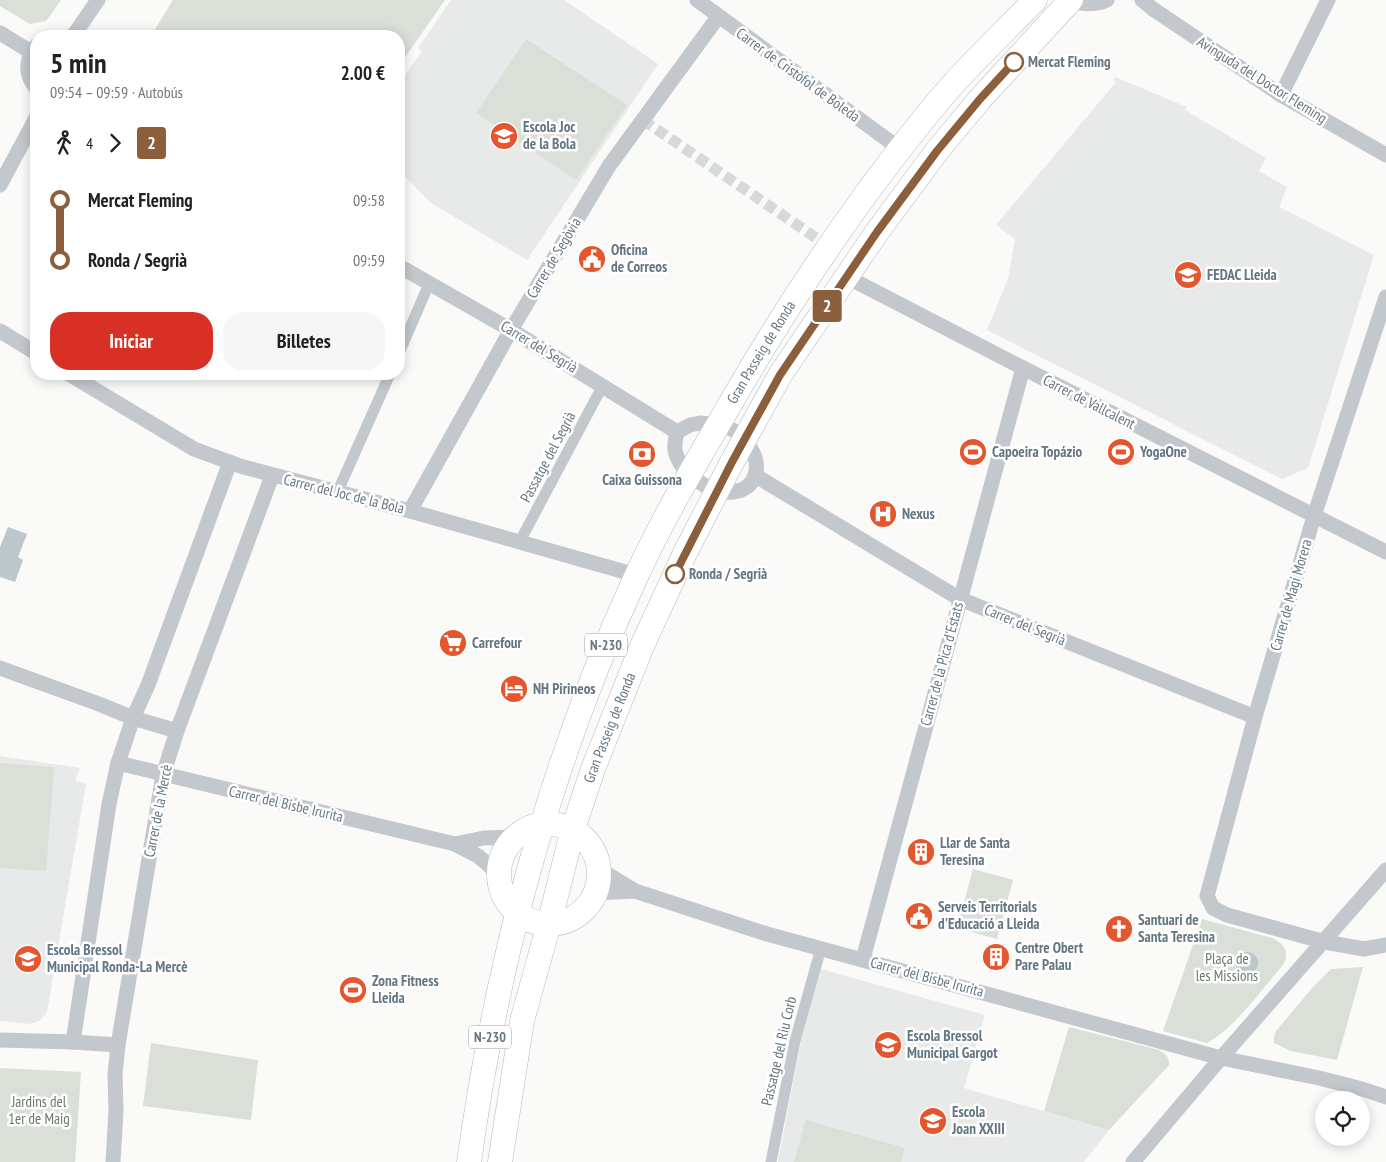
<!DOCTYPE html>
<html lang="es">
<head>
<meta charset="utf-8">
<style>
  body { margin:0; font-family:"PT Sans Narrow",sans-serif; background:#f6f6f6; color:#202124; height:100vh; display:flex; flex-direction:column; font-size:19px; white-space:nowrap }
  * { box-sizing:border-box; margin:0 }
  p { font-size:16px; color:#757577 }
  .icon { flex:none; width:28px; height:28px; fill:none; stroke:currentColor; stroke-width:2; stroke-linecap:round; stroke-linejoin:round }
  .map { position:relative; flex:1; overflow:hidden }
  .details { position:absolute; left:30px; top:30px; width:375px; height:350px; display:flex; flex-direction:column; background:#fff; border-radius:20px; box-shadow:0 2px 12px #0003 }
  .details>* { flex:none }
  .badge { padding:0 10px; border-radius:4px; font-size:18px; line-height:32px }
  .fabs { position:absolute; left:1315px; top:1091px; display:grid; gap:10px }
  .fabs a { display:grid; place-items:center; width:55px; height:55px; border-radius:50%; background:#fff; box-shadow:0 2px 12px #0003; font-size:25px }
  .map>.badge { position:absolute; translate:-50% -50%; box-shadow:0 0 0 2px #fff }
  .legs { display:flex; align-items:center; gap:8px; height:55px; padding:0 20px; font-size:16px }
  .legs p { margin-inline-start:auto }
  .headline { display:flex; align-items:center; justify-content:space-between; height:85px; padding:0 20px }
  h1 { font-size:28px; font-weight:600; line-height:38px }
  .action { display:flex; gap:10px; margin-top:auto; padding:10px 20px }
  .action a { flex:1; height:58px; border-radius:20px; background:#d93025; color:#fff; font-size:20px; font-weight:600; line-height:58px; text-align:center }
  .action a+a { background:#f6f6f6; color:#202124 }
  ul { padding:0 20px; list-style:none }
  li { display:flex; align-items:center; gap:18px; height:60px; font-size:19px }
  li i { display:grid; place-items:center; width:8px; height:100%; margin:0 6px; background:currentColor }
  li i::after { content:''; width:12px; height:12px; margin:-6px; border:4px solid; border-radius:50%; background:#fff }
  li p { margin-inline-start:auto }
  li:first-child i { background:linear-gradient(#0000 50%,currentColor 0) }
  li:last-child i { background:linear-gradient(currentColor 50%,#0000 0) }
  .map>svg:first-child { display:block }
  .built { fill:#e8e9e9 }
  .green { fill:#dadfd7 }
  .water { fill:#bbc7cb }
  .lines { fill:none; stroke-linecap:round; stroke-linejoin:round }
  .pedestrian-tunnel { stroke:#d5d9db; stroke-width:11; stroke-dasharray:11 5.5; stroke-linecap:butt }
  .primary-casing { stroke:#b5babe; stroke-width:25 }
  .pedestrian { stroke:#c3c8cc; stroke-width:11 }
  .minor { stroke:#c3c8cc; stroke-width:15 }
  .primary { stroke:#fff; stroke-width:24 }
  .line-1-casing { stroke:#fff; stroke-width:11 }
  .line-1 { stroke:#8b5e3c; stroke-width:8 }
  .stop-1-dot { fill:#fff; stroke:#8b5e3c; stroke-width:2.5 }
  .labels { text-anchor:middle; stroke-width:5; stroke-linejoin:round; paint-order:stroke }
  .shield { fill:#fff; stroke:#939fa8; stroke-width:1 }
  .shield-label { font-size:14px; font-weight:bold; fill:#657683 }
  .stop-label { font-size:15px; font-weight:bold; fill:#657683; stroke:#fff; text-anchor:start }
  .street-label { font-size:15px; fill:#657683; stroke:#fff }
  .poi-label { font-size:15px; font-weight:bold; fill:#657683; stroke:#fff; text-anchor:start }
  .park-label { font-size:15px; fill:#687a64; stroke:#fff }
</style>
</head>
<body>
<div class="map">
<svg width="1386" height="1162" viewBox="0 0 1386 1162">
  <rect width="100%" height="100%" fill="#fafaf8"/>
  <g class="built">
    <polygon points="451,0 564,0 658,64 527,260 431,203 399,170 399,84 422,51 418,48"/>
    <polygon points="1115,77 1187,107 1185,110 1266,158 1259,171 1287,187 1279,207 1374,255 1308,468 1282,479 987,330 1008,279 1015,239 996,225 1116,82 1113,80"/>
    <polygon points="0,756 80,768 75,780 86,784 47,1012 41,1020 31,1024 0,1021"/>
    <polygon points="821,969 985,1015 964,1088 1109,1130 1084,1162 778,1162 801,1041"/>
  </g>
  <g class="green">
    <polygon points="0,0 61,0 46,21 30,24 0,6"/>
    <polygon points="173,0 445,0 399,66 399,36 151,36"/>
    <polygon points="526,39 627,105 576,180 476,113"/>
    <polygon points="0,763 54,767 46,871 0,868"/>
    <polygon points="973,869 1013,880 997,939 957,928"/>
    <path d="M 1202,919 L 1272,938 C 1285,944 1290,953 1283,965 C 1260,991 1237,1026 1207,1043 L 1163,1031 Z"/>
    <polygon points="1363,967 1337,1060 1291,1051 1274,1043 1274,1037 1276,1031 1314,986 1331,969"/>
    <path d="M 1069,1027 L 1159,1050 C 1165,1054 1170,1057 1169,1065 L 1109,1130 L 1044,1111 Z"/>
    <polygon points="151,1043 258,1060 251,1120 143,1106"/>
    <polygon points="0,1068 81,1072 75,1162 0,1162"/>
    <polygon points="806,1120 905,1148 901,1162 794,1162"/>
  </g>
  <g class="water">
    <polygon points="8,527 27,534 18,557 23,560 15,582 0,577 0,547"/>
    <circle cx="1247" cy="963" r="11"/>
  </g>
  <g class="lines">
    <polyline class="pedestrian-tunnel" points="643,120 828,246"/>
    <defs>
      <g id="primary">
        <circle cx="549" cy="874" r="50"/>
        <path id="s1" d="M 469,1162 C 497,961 550,763 635,579 C 663,517 699,458 733,399 C 774,328 818,260 866,194 C 892,159 919,123 948,90 C 975,59 1006,30 1035,0"/>
        <path id="s2" d="M 500,1162 L 522,1021 L 549,924 L 573,829 L 593,769 L 642,646 L 685,553 L 732,462 L 780,375 L 877,232 L 937,151 L 980,99 L 1071,0"/>
      </g>
    </defs>
    <use href="#primary" class="primary-casing"/>
    <g class="pedestrian">
      <polyline points="399,353 429,284"/>
      <polyline points="337,493 390,374"/>
      <polyline points="519,543 603,385"/>
      <polyline points="771,1162 795,1041 821,948"/>
    </g>
    <g class="minor">
      <polyline points="697,0 900,149"/>
      <path d="M 1069,0 C 1082,5 1095,5 1107,0"/>
      <polyline points="1142,0 1153,9 1281,95 1386,155"/>
      <polyline points="0,33 31,52"/>
      <polyline points="73,36 98,0"/>
      <path d="M 36,46 C 26,59 24,74 36,88"/>
      <polyline points="1281,95 1328,0"/>
      <polyline points="0,185 36,118"/>
      <polyline points="399,266 511,330 677,432"/>
      <polyline points="847,277 1023,368 1386,552"/>
      <polyline points="1386,297 1314,516 1255,717 1207,896 1213,908 1227,915 1325,942 1364,949 1386,945"/>
      <polyline points="0,331 36,353"/>
      <polyline points="69,374 194,449 240,466 410,511 636,575"/>
      <path d="M 700,423 C 725,425 738,427 751,449 C 762,467 756,489 733,492 C 710,494 680,474 675,450 C 674,444 676,438 677,432 L 690,425 Z"/>
      <polyline points="756,476 960,599 1255,717"/>
      <polyline points="410,511 511,330 609,166 718,17"/>
      <polyline points="0,668 99,704 133,718 177,731"/>
      <polyline points="118,763 455,844 478,856 499,874"/>
      <polyline points="455,844 484,838 514,837"/>
      <polyline points="599,869 635,891 767,934 1221,1058 1319,1078 1362,1089 1386,1097"/>
      <polyline points="595,893 635,891"/>
      <polyline points="863,959 1023,368"/>
      <polyline points="0,1040 73,1042 118,1045"/>
      <polyline points="73,1042 109,804 118,763 133,718 148,685 230,462"/>
      <polyline points="113,1162 116,1111 115,1075 118,1045 163,775 177,731 272,476"/>
      <polyline points="1133,1162 1221,1058 1386,870"/>
    </g>
    <use href="#primary" class="primary"/>
  </g>
  <g class="lines">
    <defs>
      <polyline id="line-1" points="675,574 732,462 780,375 877,232 937,151 980,99 1014,62"/>
    </defs>
    <use href="#line-1" class="line-1-casing"/>
    <use href="#line-1" class="line-1"/>
  </g>
  <defs>
    <symbol id="school-disc" viewBox="-11 -11 22 22"><circle r="9.5" fill="#e4572e" stroke="#fff"/><path d="M0-5L7-2L0 1L-7-2ZM-4 1L0 2.5L4 1V4Q0 6-4 4Z" fill="#fff"/></symbol>
    <symbol id="civic-disc" viewBox="-11 -11 22 22"><circle r="9.5" fill="#e4572e" stroke="#fff"/><path d="M-.6-6.5H3V-4.5H.6V-3L4-1V1h2V6H-6V1h2V-1L-.6-3ZM-1.2 2.5V6h2.4V2.5Z" fill="#fff"/></symbol>
    <symbol id="stadium-disc" viewBox="-11 -11 22 22"><circle r="9.5" fill="#e4572e" stroke="#fff"/><path d="M0-5a6.5 5 0 1 0 0 10a6.5 5 0 1 0 0-10ZM-3.5-1.8h7v3.6h-7Z" fill="#fff"/></symbol>
    <symbol id="bank-disc" viewBox="-11 -11 22 22"><circle r="9.5" fill="#e4572e" stroke="#fff"/><path d="M-6-4H6V4H-6ZM0-2.3a2.3 2.3 0 1 0 0 4.6a2.3 2.3 0 1 0 0-4.6Z" fill="#fff"/></symbol>
    <symbol id="hospital-disc" viewBox="-11 -11 22 22"><circle r="9.5" fill="#e4572e" stroke="#fff"/><path d="M-5-5h3v3.5h4V-5h3V5h-3V1.5h-4V5h-3Z" fill="#fff"/></symbol>
    <symbol id="supermarket-disc" viewBox="-11 -11 22 22"><circle r="9.5" fill="#e4572e" stroke="#fff"/><path d="M-6-5.5h2.5l.6 2H6L4.5 2H-2.5L-4.4-4H-6ZM-1.5 3.2a1.3 1.3 0 1 0 .1 0ZM3 3.2a1.3 1.3 0 1 0 .1 0Z" fill="#fff"/></symbol>
    <symbol id="hotel-disc" viewBox="-11 -11 22 22"><circle r="9.5" fill="#e4572e" stroke="#fff"/><path d="M-6-4.5h1.5V1H6V5H4.5V3h-9V5H-6ZM-4 0a1.8 1.8 0 1 1 3.6 0ZM.5 0V-2.5h3Q6-2.5 6 0Z" fill="#fff"/></symbol>
    <symbol id="building-disc" viewBox="-11 -11 22 22"><circle r="9.5" fill="#e4572e" stroke="#fff"/><path d="M-4-6H4V6H1V3H-1V6H-4ZM-2.5-4.3h1.7v1.8h-1.7ZM.8-4.3h1.7v1.8H.8ZM-2.5-1h1.7V.8h-1.7ZM.8-1h1.7V.8H.8Z" fill="#fff"/></symbol>
    <symbol id="church-disc" viewBox="-11 -11 22 22"><circle r="9.5" fill="#e4572e" stroke="#fff"/><path d="M-1.2-6h2.4v3.5h3.3v2.4h-3.3V6h-2.4V-.1h-3.3v-2.4h3.3Z" fill="#fff"/></symbol>
  </defs>
  <g fill-rule="evenodd">
    <use href="#school-disc" x="488" y="120" width="32" height="32"/>
    <use href="#civic-disc" x="576" y="243" width="32" height="32"/>
    <use href="#school-disc" x="1172" y="259" width="32" height="32"/>
    <use href="#stadium-disc" x="957" y="436" width="32" height="32"/>
    <use href="#stadium-disc" x="1105" y="436" width="32" height="32"/>
    <use href="#bank-disc" x="626" y="438" width="32" height="32"/>
    <use href="#hospital-disc" x="867" y="498" width="32" height="32"/>
    <use href="#supermarket-disc" x="437" y="627" width="32" height="32"/>
    <use href="#hotel-disc" x="498" y="673" width="32" height="32"/>
    <use href="#building-disc" x="905" y="836" width="32" height="32"/>
    <use href="#civic-disc" x="903" y="900" width="32" height="32"/>
    <use href="#church-disc" x="1103" y="913" width="32" height="32"/>
    <use href="#building-disc" x="980" y="941" width="32" height="32"/>
    <use href="#school-disc" x="12" y="943" width="32" height="32"/>
    <use href="#stadium-disc" x="337" y="974" width="32" height="32"/>
    <use href="#school-disc" x="872" y="1029" width="32" height="32"/>
    <use href="#school-disc" x="917" y="1105" width="32" height="32"/>
  </g>
  <g class="stop-1-dot">
    <circle cx="1014" cy="62" r="9"/>
    <circle cx="675" cy="574" r="9"/>
  </g>
  <g class="labels">
    <g class="shield">
      <rect x="585" y="633.5" width="42" height="23" rx="4"/>
      <rect x="469" y="1025.5" width="42" height="23" rx="4"/>
    </g>
    <g class="shield-label">
      <text x="606" y="650">N-230</text>
      <text x="490" y="1042">N-230</text>
    </g>
    <g class="stop-label">
      <text x="1028" y="67">Mercat Fleming</text>
      <text x="689" y="579">Ronda / Segrià</text>
    </g>
    <g class="street-label">
      <text transform="translate(798 75) rotate(36)" y="5">Carrer de Cristòfol de Boleda</text>
      <text transform="translate(1262 80) rotate(32)" y="5">Avinguda del Doctor Fleming</text>
      <text transform="translate(554 258) rotate(-59)" y="5">Carrer de Segòvia</text>
      <text transform="translate(539 347) rotate(31)" y="5">Carrer del Segrià</text>
      <text dy="5" stroke="none"><textPath href="#s1" startOffset="868">Gran Passeig de Ronda</textPath></text>
      <text transform="translate(1089 402) rotate(27)" y="5">Carrer de Vallcalent</text>
      <text transform="translate(548 457) rotate(-62)" y="5">Passatge del Segrià</text>
      <text transform="translate(344 494) rotate(14)" y="5">Carrer del Joc de la Bola</text>
      <text transform="translate(1291 595) rotate(-74)" y="5">Carrer de Magí Morera</text>
      <text transform="translate(1025 625) rotate(22)" y="5">Carrer del Segrià</text>
      <text transform="translate(942 664) rotate(-75)" y="5">Carrer de la Pica d'Estats</text>
      <text dy="5" stroke="none"><textPath href="#s2" startOffset="449">Gran Passeig de Ronda</textPath></text>
      <text transform="translate(286 804) rotate(13)" y="5">Carrer del Bisbe Irurita</text>
      <text transform="translate(158 811) rotate(-79)" y="5">Carrer de la Mercè</text>
      <text transform="translate(927 977) rotate(15)" y="5">Carrer del Bisbe Irurita</text>
      <text transform="translate(779 1051) rotate(-77)" y="5">Passatge del Riu Corb</text>
    </g>
    <g class="poi-label">
      <text x="523" y="132">Escola Joc<tspan x="523" dy="17">de la Bola</tspan></text>
      <text x="611" y="255">Oficina<tspan x="611" dy="17">de Correos</tspan></text>
      <text x="1207" y="280">FEDAC Lleida</text>
      <text x="992" y="457">Capoeira Topázio</text>
      <text x="1140" y="457">YogaOne</text>
      <text x="642" y="485" text-anchor="middle">Caixa Guissona</text>
      <text x="902" y="519">Nexus</text>
      <text x="472" y="648">Carrefour</text>
      <text x="533" y="694">NH Pirineos</text>
      <text x="940" y="848">Llar de Santa<tspan x="940" dy="17">Teresina</tspan></text>
      <text x="938" y="912">Serveis Territorials<tspan x="938" dy="17">d'Educació a Lleida</tspan></text>
      <text x="1138" y="925">Santuari de<tspan x="1138" dy="17">Santa Teresina</tspan></text>
      <text x="1015" y="953">Centre Obert<tspan x="1015" dy="17">Pare Palau</tspan></text>
      <text x="47" y="955">Escola Bressol<tspan x="47" dy="17">Municipal Ronda-La Mercè</tspan></text>
      <text x="372" y="986">Zona Fitness<tspan x="372" dy="17">Lleida</tspan></text>
      <text x="907" y="1041">Escola Bressol<tspan x="907" dy="17">Municipal Gargot</tspan></text>
      <text x="952" y="1117">Escola<tspan x="952" dy="17">Joan XXIII</tspan></text>
    </g>
    <g class="park-label">
      <text x="1227" y="964">Plaça de<tspan x="1227" dy="17">les Missions</tspan></text>
      <text x="39" y="1107">Jardins del<tspan x="39" dy="17">1er de Maig</tspan></text>
    </g>
  </g>
</svg>
<div class="fabs">
<a><svg class="icon" aria-label="locate" viewBox="0 0 24 24"><circle cx="12" cy="12" r="6"/><path d="M12 2v4M12 18v4M2 12h4M18 12h4"/></svg></a>
</div>
<b class="badge" style="left:827px;top:306px;background:#8b5e3c;color:#fff">2</b>
<section class="details">
<div class="headline"><div><h1>5 min</h1><p>09:54 – 09:59 · Autobús</p></div><b>2.00 €</b></div>
<div class="legs"><svg class="icon" aria-label="walk" viewBox="0 0 24 24"><circle cx="13" cy="4" r="2"/><path d="M13 8l-2 6 4 7M11 14l-3 7M7 12l3-4h3l4 4"/></svg>4<svg class="icon" aria-label="forward" viewBox="0 0 24 24"><path d="M9 5l7 7-7 7"/></svg><b class="badge" style="background:#8b5e3c;color:#fff">2</b></div>
<ul>
<li><i style="color:#8b5e3c"></i><b>Mercat Fleming</b><p>09:58</p></li>
<li><i style="color:#8b5e3c"></i><b>Ronda / Segrià</b><p>09:59</p></li>
</ul>
<div class="action"><a>Iniciar</a><a>Billetes</a></div>
</section>
</div>
</body>
</html>
